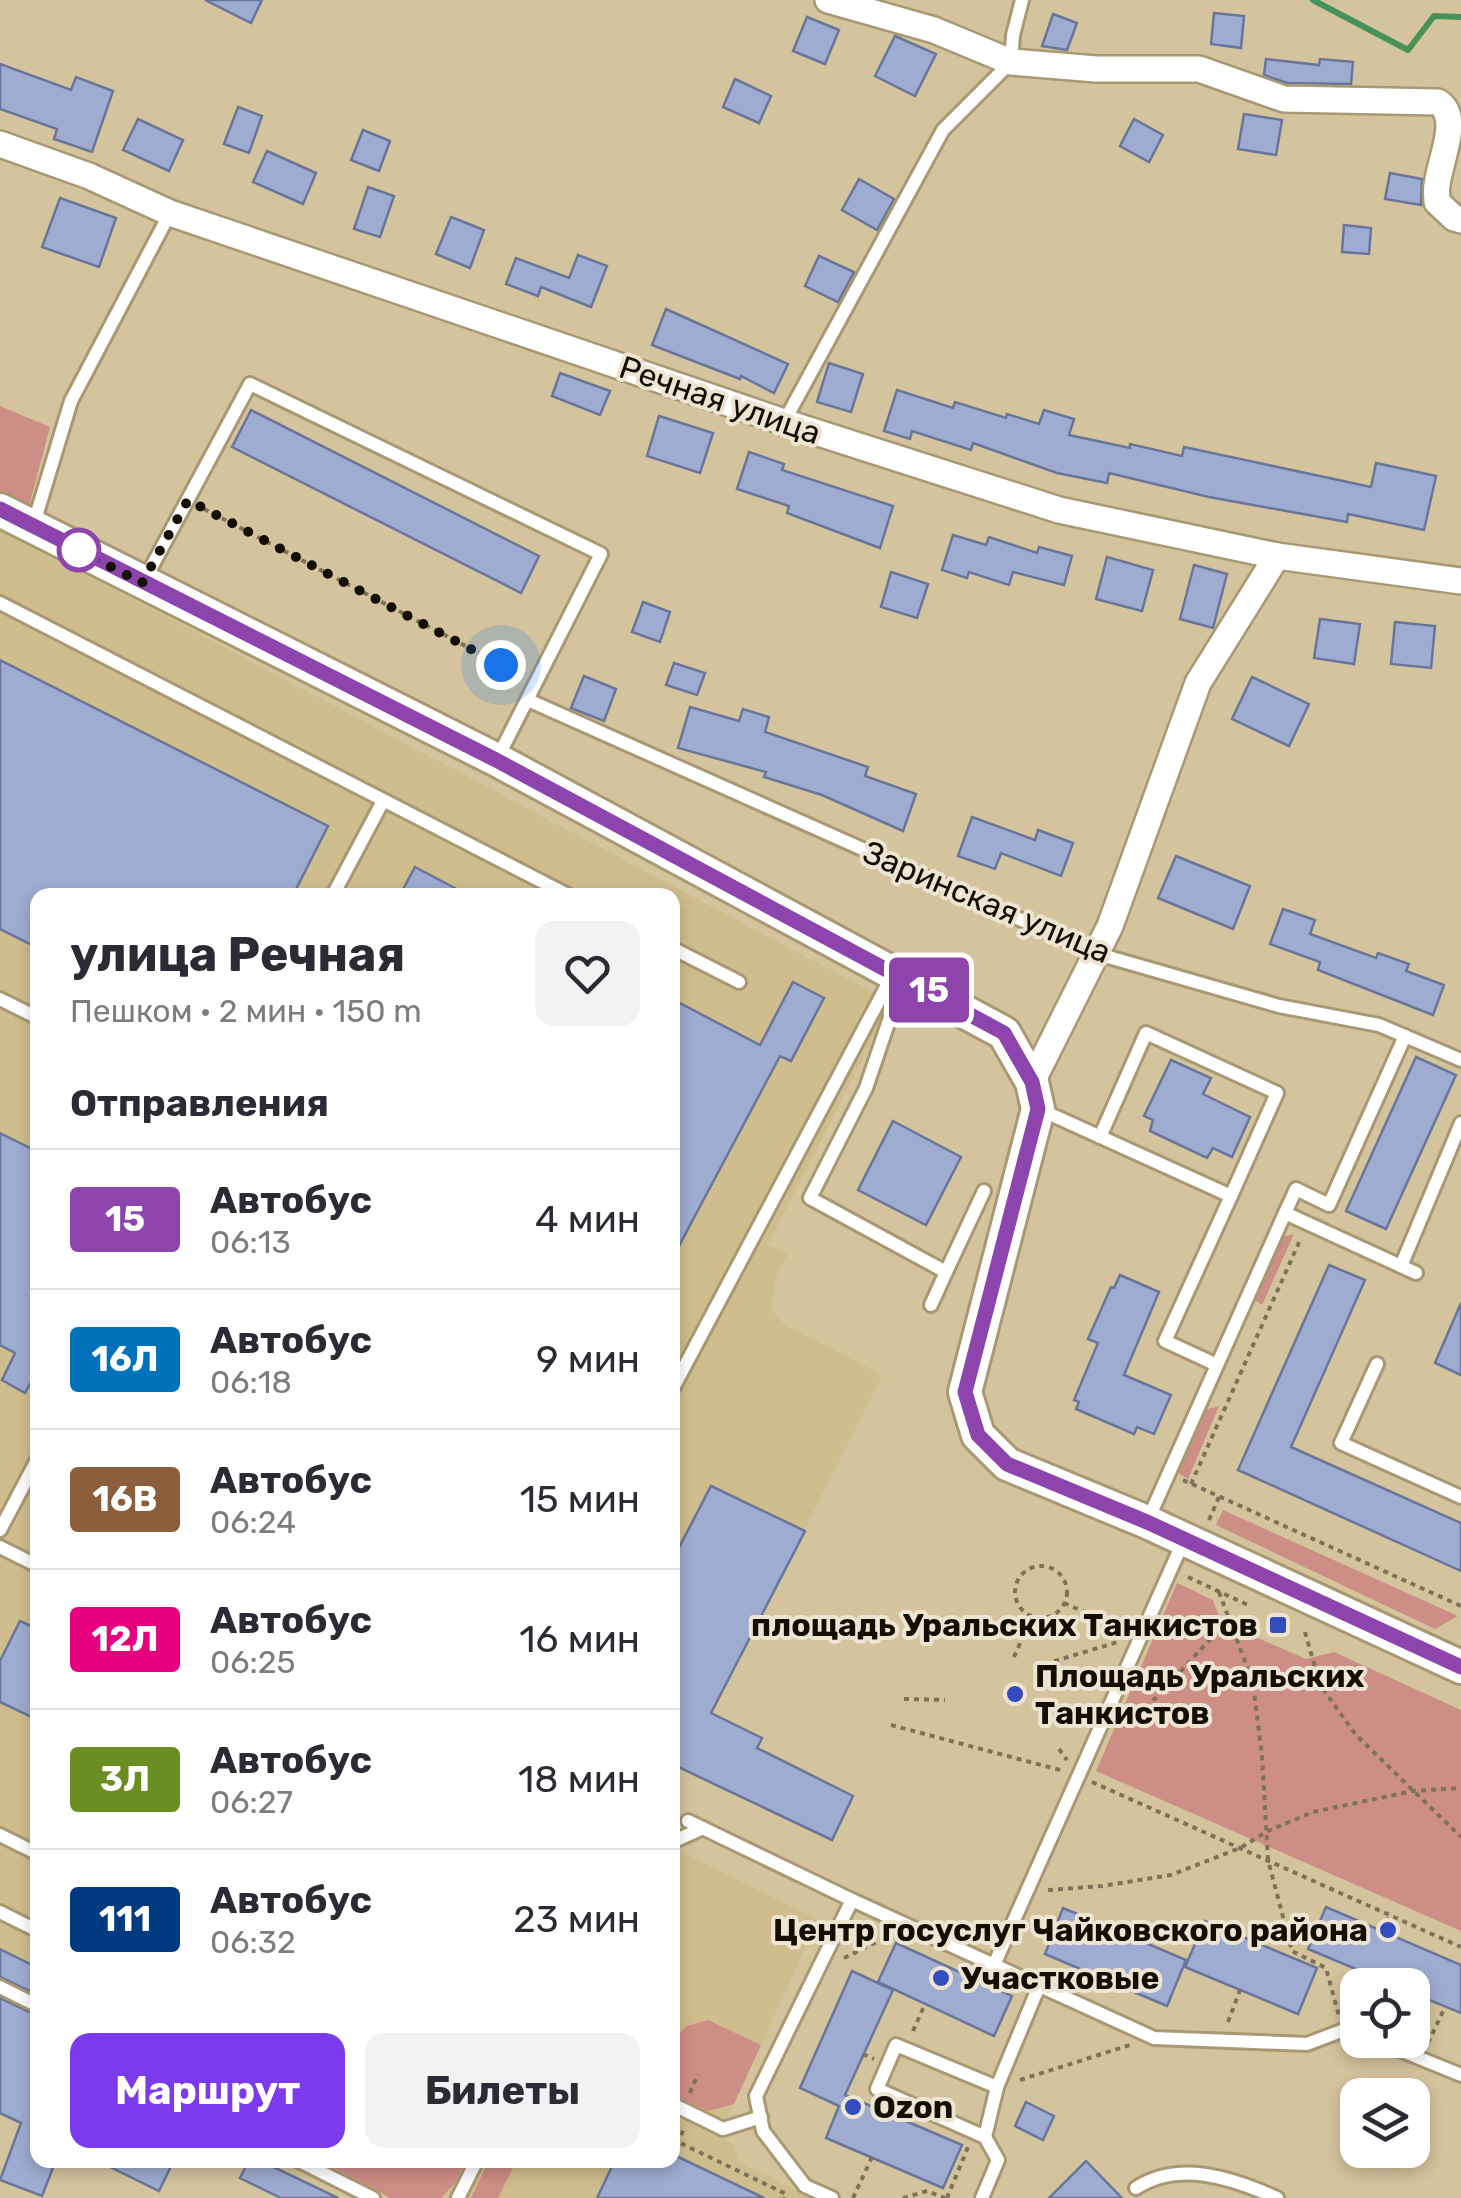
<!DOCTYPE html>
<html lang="ru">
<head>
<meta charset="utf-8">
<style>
  body { margin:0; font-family:Rubik,sans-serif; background:#f2f2f3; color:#2b2b33; height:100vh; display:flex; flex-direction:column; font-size:38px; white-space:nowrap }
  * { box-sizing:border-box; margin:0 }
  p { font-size:32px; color:#7c7c81 }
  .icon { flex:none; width:55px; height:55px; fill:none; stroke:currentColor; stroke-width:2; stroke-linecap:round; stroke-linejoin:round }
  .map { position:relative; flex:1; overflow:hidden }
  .side { position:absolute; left:30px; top:888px; width:650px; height:1280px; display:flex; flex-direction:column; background:#fff; border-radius:20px; box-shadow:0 5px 15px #0003 }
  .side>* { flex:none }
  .badge { padding:0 20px; border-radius:8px; font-size:35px; line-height:65px }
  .tools { position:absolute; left:1340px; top:1968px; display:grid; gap:20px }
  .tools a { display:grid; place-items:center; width:90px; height:90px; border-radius:20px; background:#fff; box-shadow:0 5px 15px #0003; font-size:50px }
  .you { position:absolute; width:50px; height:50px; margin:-25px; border:8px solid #fff; border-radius:50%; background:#1a73e8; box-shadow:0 0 0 15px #1a73e833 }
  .map>.badge { position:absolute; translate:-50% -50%; box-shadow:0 0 0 5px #fff }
  h2 { padding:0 40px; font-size:38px; line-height:90px }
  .round { display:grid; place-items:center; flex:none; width:105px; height:105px; border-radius:20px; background:#f2f2f3 }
  .headline { display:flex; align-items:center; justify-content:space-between; height:170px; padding:0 40px }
  h1 { font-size:48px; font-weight:700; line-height:75px }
  .cta { display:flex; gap:20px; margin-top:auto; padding:20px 40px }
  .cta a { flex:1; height:115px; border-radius:20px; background:#7c3aed; color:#fff; font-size:40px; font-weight:700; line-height:115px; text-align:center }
  .cta a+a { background:#f2f2f3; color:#2b2b33 }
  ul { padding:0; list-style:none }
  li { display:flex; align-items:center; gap:30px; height:140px; padding:0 40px; border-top:2px solid #e1e1e2 }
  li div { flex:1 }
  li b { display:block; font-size:38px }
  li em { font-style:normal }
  li .badge { min-width:110px; font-weight:700; text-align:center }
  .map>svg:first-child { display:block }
  .built { fill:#d0bd8e }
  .green { fill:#cd8e85 }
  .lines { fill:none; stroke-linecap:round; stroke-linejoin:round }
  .stream { stroke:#479257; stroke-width:6 }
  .building { fill:#9eacd1; stroke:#697699; stroke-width:2.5 }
  .lane-casing { stroke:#a89973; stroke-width:18 }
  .street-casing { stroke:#a89973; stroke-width:30 }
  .secondary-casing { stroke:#a89973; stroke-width:38 }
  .path { stroke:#7e7358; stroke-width:4; stroke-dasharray:5 5; stroke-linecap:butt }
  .lane { stroke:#fff; stroke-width:12 }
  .street { stroke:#fff; stroke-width:25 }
  .secondary { stroke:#fff; stroke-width:32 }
  .line-casing { stroke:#fff; stroke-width:22 }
  .line { stroke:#8e44ad; stroke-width:15 }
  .walk { stroke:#150f03; stroke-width:10; stroke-dasharray:0 18 }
  .stop-dot { fill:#fff; stroke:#8e44ad; stroke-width:5 }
  .poi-dot { fill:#334dbe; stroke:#ede5d2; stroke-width:4 }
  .labels { text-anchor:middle; stroke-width:8; stroke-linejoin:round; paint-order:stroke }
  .street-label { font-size:32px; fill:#150f03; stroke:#ede5d2 }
  .poi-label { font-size:32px; font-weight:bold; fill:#150f03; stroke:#ede5d2; text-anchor:start }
</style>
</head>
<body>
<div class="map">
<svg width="1461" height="2198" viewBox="0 0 1461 2198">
  <rect width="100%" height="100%" fill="#d4c49d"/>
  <g class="built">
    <polygon points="0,528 891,1002 768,1245 788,1254 776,1277 771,1310 784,1324 883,1375 673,1786 672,895 38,895 37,2131 0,2113"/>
    <polygon points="681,1852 818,1920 719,2137 734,2145 738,2161 812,2198 403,2198 319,2160 672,2160 673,1856"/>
  </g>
  <g class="green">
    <polygon points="0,406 50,427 27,514 0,502"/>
    <polygon points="1294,1234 1262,1305 1252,1298 1280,1237"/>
    <polygon points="1219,1406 1188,1479 1175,1471 1201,1411"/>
    <polygon points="1223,1510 1458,1616 1435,1629 1216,1525"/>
    <polygon points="1177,1583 1213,1600 1221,1622 1306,1659 1334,1652 1461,1710 1461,1931 1096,1771"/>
    <polygon points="708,2020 761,2045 734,2104 708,2111 672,2097 673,2039 687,2026"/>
    <polygon points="320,2160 466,2160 455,2183 441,2198 390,2198"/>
    <polygon points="489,2160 517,2160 498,2198 471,2198"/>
  </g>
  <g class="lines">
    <polyline class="stream" points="1313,0 1408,50 1434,16 1461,17"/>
  </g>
  <g class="building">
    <polygon points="205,0 262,0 251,23"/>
    <polygon points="1214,13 1244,16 1241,48 1211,44"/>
    <polygon points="1053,14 1077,23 1067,50 1042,46"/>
    <polygon points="807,17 839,30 825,64 793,51"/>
    <polygon points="895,36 936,54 915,96 875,76"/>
    <polygon points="1266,59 1319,65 1320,59 1353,62 1351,84 1287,83 1264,75"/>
    <polygon points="0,64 71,90 76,77 113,91 92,152 54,139 57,129 0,109"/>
    <polygon points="735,79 771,96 759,123 723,107"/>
    <polygon points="238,107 262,116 249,153 224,144"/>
    <polygon points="1244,114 1282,120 1276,155 1238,149"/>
    <polygon points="138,119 183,140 169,171 123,150"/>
    <polygon points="1134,119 1163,135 1149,162 1120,146"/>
    <polygon points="363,130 390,141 379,171 351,160"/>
    <polygon points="267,151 316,173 303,204 253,182"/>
    <polygon points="1390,173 1422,179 1421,205 1385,199"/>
    <polygon points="859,179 894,199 877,230 842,210"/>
    <polygon points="368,187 394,196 380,237 354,229"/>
    <polygon points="60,198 116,218 99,267 42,247"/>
    <polygon points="451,217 484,230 470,268 436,254"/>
    <polygon points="1344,225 1371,228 1369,254 1342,252"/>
    <polygon points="578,255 607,266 591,307 541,287 538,296 506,284 516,258 569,278"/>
    <polygon points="819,256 854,272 838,302 805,286"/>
    <polygon points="666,309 788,364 774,393 741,376 740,379 652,345"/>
    <polygon points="829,363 863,374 851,412 817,402"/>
    <polygon points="560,373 610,391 600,415 552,396"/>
    <polygon points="897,390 953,408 955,402 1006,418 1007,414 1039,424 1044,410 1074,419 1069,435 1130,448 1130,444 1182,456 1184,447 1371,487 1376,463 1436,476 1424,530 1348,514 1347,522 1209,497 1109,473 1107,483 1057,473 973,443 971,450 912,431 910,439 884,431"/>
    <polygon points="251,410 539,556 521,593 232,447"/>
    <polygon points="659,416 713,433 700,473 647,456"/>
    <polygon points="749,452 784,464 782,470 893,506 880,548 787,513 789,506 737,489"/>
    <polygon points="953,535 986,545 989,537 1037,553 1039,547 1072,556 1064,585 1013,572 1009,585 969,572 967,578 942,570"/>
    <polygon points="1107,557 1153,570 1142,611 1096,599"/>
    <polygon points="1194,565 1227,574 1213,628 1180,619"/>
    <polygon points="891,572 928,584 917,618 881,607"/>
    <polygon points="643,602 670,612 660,642 632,632"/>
    <polygon points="1320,619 1360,624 1354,664 1314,658"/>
    <polygon points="1395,622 1435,626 1431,668 1391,664"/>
    <polygon points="0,660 328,826 293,895 38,895 38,948 0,929"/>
    <polygon points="674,663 705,673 697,695 666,685"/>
    <polygon points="584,676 616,689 604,721 571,708"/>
    <polygon points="1252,677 1309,704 1289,746 1232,719"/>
    <polygon points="690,707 739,721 743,709 769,717 765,732 868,767 865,776 916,794 903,831 822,795 764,777 766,772 678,748"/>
    <polygon points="972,817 1035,840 1038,830 1073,843 1061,876 1001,853 995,869 958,856"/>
    <polygon points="1176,856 1250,886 1233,929 1158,898"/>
    <polygon points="415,867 468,895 400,895"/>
    <polygon points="1283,909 1315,920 1310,934 1376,958 1378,953 1409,964 1406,971 1444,985 1433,1015 1318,970 1320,962 1270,944"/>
    <polygon points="793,982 824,998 791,1061 780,1056 672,1259 672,999 760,1045"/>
    <polygon points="1416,1057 1456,1075 1386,1229 1346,1211"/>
    <polygon points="1171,1060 1211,1078 1203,1094 1250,1117 1232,1157 1213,1148 1207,1158 1150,1131 1153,1120 1144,1116"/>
    <polygon points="893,1121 961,1157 926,1225 858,1190"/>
    <polygon points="0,1133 38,1152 38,1369 25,1393 2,1380 15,1353 0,1345"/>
    <polygon points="1329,1265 1365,1280 1291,1447 1461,1523 1461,1571 1238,1470"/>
    <polygon points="1120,1275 1159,1292 1124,1375 1171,1395 1154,1434 1137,1427 1134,1434 1076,1409 1079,1402 1074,1400 1098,1343 1088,1339 1111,1287 1114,1288"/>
    <polygon points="1461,1303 1461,1375 1435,1363"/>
    <polygon points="711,1486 805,1531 711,1713 762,1738 757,1748 853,1796 832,1840 672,1764 672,1561"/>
    <polygon points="20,1621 38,1629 38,1720 0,1702 0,1661"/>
    <polygon points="1326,1907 1461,1965 1461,2013 1412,1993 1412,1985 1394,1985 1308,1949"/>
    <polygon points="1063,1908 1186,1960 1167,2006 1045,1954"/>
    <polygon points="1205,1921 1317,1968 1298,2014 1185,1967"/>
    <polygon points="896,1943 1012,1996 994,2036 878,1982"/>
    <polygon points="0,1949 38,1968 38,1995 0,1977"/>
    <polygon points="852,1971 893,1990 845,2095 962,2145 943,2188 826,2138 839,2106 800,2088"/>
    <polygon points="0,1998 38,2016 38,2160 56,2160 42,2196 0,2180 21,2123 0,2113"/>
    <polygon points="1026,2102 1054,2116 1043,2140 1015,2126"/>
    <polygon points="672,2154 764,2198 597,2198 615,2160 672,2160"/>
    <polygon points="96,2160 174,2160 159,2191"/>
    <polygon points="249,2160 259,2160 338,2198 281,2198 240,2178"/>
    <polygon points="1086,2161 1122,2198 1049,2198"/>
  </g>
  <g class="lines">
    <defs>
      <g id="lane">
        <polyline points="784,422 943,130 1011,62 1013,35 1022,0"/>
        <polyline points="34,523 71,401 170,213"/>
        <polyline points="145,579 250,384 601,554 498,757"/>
        <polyline points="0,603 568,895"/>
        <polyline points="528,700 1098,954 1279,1006 1379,1025 1461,1060"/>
        <polyline points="333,895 383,801"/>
        <polyline points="672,948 739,982"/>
        <polyline points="903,979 866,1088 810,1198 946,1272 984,1191"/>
        <polyline points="0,999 38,1018"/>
        <polyline points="1041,1110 1231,1196 1165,1341 1217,1365"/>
        <polyline points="1100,1137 1146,1033 1277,1093 1231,1196"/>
        <polyline points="1285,1213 1296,1189 1329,1205 1405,1036"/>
        <polyline points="1401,1266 1461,1123"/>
        <polyline points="931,1305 946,1272"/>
        <polyline points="1377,1364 1341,1443 1461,1497"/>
        <polyline points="672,1390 893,974"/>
        <polyline points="1147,1522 1285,1213 1416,1273"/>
        <polyline points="0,1530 38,1458"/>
        <polyline points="1183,1542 994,1965 1154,2038 1307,2044 1344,2030 1358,2034"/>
        <polyline points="0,1547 38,1566"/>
        <polyline points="688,1821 852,1900"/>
        <polyline points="0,1835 38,1854"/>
        <polyline points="672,1842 703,1828"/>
        <polyline points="0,1912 38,1931"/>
        <polyline points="0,1987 38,2006"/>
        <polyline points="1375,2040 1461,2075"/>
        <polyline points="672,2104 723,2129 761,2117"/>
        <polyline points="985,2137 877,2089 896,2045 997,2087"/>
        <polyline points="297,2160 373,2198"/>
        <path d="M 1136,2188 C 1180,2160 1232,2178 1277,2198"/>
        <polyline points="458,2198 477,2160"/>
        <polyline points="832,2198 805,2186 763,2131 756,2096 852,1900 994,1965"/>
        <polyline points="982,2198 998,2160 985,2137 997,2087 1039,1986"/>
      </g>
      <g id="street">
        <path d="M 828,0 L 934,30 L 1011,62 L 1096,69 L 1199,69 L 1284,99 L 1438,102 C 1461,117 1441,156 1437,185 C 1436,191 1437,197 1437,202 L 1454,218 L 1461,220"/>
        <polyline points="0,144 89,176 170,213 784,422 1059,510 1277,556 1461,581"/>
        <polyline points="1032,1082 1110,926 1198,683 1277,556"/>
      </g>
      <polyline id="secondary" points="0,510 497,760 1004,1033 1032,1082 1038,1109 965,1392 978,1435 1007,1464 1147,1522 1461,1667"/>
    </defs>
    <use href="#lane" class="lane-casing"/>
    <use href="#street" class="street-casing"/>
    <use href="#secondary" class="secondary-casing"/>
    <g class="path">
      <polyline points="204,509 519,674"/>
      <polyline points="1183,1480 1461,1606"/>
      <polyline points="1191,1484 1301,1238"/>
      <polyline points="1209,1520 1219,1497"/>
      <circle cx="1041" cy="1592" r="26"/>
      <polyline points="1188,1577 1250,1606"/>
      <polyline points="1219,1592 1253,1683 1262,1756 1268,1860 1292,1951 1326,1968 1339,2016"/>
      <polyline points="1064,1603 1124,1629"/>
      <polyline points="1305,1632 1320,1685 1356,1735 1461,1837"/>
      <polyline points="1014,1657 1032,1616"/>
      <polyline points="1035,1667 1121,1641"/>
      <polyline points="1085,1689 1100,1685"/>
      <polyline points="904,1699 945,1700"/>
      <polyline points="891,1725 1060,1770"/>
      <polyline points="1122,1726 1156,1698 1228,1620"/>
      <polyline points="1059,1749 1067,1760"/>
      <polyline points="1092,1782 1461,1947"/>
      <polyline points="1048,1890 1102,1886 1171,1875 1240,1848 1268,1831 1313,1812 1413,1791 1461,1788"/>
      <polyline points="1382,1931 1390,1915"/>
      <polyline points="844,1958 889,1936"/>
      <polyline points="1359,1985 1364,1972"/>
      <polyline points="1093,1989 1098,1976"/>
      <polyline points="1349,2014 1358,1990"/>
      <polyline points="1228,2022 1240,1990"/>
      <polyline points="913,2031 925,2004"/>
      <polyline points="1428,2043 1445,2007"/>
      <polyline points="863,2054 874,2059"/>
      <polyline points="1020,2080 1130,2045"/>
      <polyline points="690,2093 698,2074"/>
      <polyline points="672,2139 786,2194 784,2198"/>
      <polyline points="672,2153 685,2127"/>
      <polyline points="853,2198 872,2157"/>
      <polyline points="903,2198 927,2191 945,2198"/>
      <polyline points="947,2198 968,2147"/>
    </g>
    <use href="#lane" class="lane"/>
    <use href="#street" class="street"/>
    <use href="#secondary" class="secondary"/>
  </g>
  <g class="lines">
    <defs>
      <polyline id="line" points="0,509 496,760 1004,1033 1032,1082 1038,1109 965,1392 978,1435 1007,1464 1147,1522 1461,1667"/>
    </defs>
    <use href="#line" class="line-casing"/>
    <use href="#line" class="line"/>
    <polyline class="walk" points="79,550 142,583 188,500 501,665"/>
  </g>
  <circle class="stop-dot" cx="79" cy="550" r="20"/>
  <g class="poi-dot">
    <rect x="1268" y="1615" width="20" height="20" rx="5"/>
    <circle cx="1015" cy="1694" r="10"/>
    <circle cx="1388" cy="1930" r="10"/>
    <circle cx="941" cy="1978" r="10"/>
    <circle cx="853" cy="2107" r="10"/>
  </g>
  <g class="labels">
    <g class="street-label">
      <text transform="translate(720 400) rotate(19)" y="11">Речная улица</text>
      <text transform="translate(987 902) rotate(23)" y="11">Заринская улица</text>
    </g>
    <g class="poi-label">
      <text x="1258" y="1636" text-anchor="end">площадь Уральских Танкистов</text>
      <text x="1035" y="1687">Площадь Уральских<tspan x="1035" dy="37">Танкистов</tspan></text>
      <text x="1368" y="1941" text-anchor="end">Центр госуслуг Чайковского района</text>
      <text x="961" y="1989">Участковые</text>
      <text x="873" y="2118">Ozon</text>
    </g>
  </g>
</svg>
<div class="tools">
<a><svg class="icon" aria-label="locate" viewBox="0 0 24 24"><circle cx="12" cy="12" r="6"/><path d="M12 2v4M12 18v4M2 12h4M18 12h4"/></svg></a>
<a><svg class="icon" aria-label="layers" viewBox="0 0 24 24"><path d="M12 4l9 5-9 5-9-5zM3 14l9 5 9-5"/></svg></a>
</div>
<div class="you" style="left:501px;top:665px"></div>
<b class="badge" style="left:929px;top:990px;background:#8e44ad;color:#fff">15</b>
<section class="side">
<div class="headline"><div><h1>улица Речная</h1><p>Пешком · 2 мин · 150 m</p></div><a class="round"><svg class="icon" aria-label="heart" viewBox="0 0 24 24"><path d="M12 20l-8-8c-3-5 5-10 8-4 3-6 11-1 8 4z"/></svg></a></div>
<h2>Отправления</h2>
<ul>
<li><span class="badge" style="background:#8e44ad;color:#fff">15</span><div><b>Автобус</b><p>06:13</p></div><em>4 мин</em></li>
<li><span class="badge" style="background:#0072bc;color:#fff">16Л</span><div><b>Автобус</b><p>06:18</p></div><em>9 мин</em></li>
<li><span class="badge" style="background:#8b5e3c;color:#fff">16В</span><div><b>Автобус</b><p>06:24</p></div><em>15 мин</em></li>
<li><span class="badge" style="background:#e6007e;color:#fff">12Л</span><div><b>Автобус</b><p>06:25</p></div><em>16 мин</em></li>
<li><span class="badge" style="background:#6b8e23;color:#fff">3Л</span><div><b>Автобус</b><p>06:27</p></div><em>18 мин</em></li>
<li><span class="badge" style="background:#003b80;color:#fff">111</span><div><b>Автобус</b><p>06:32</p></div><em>23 мин</em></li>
</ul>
<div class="cta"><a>Маршрут</a><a>Билеты</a></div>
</section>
</div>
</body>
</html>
